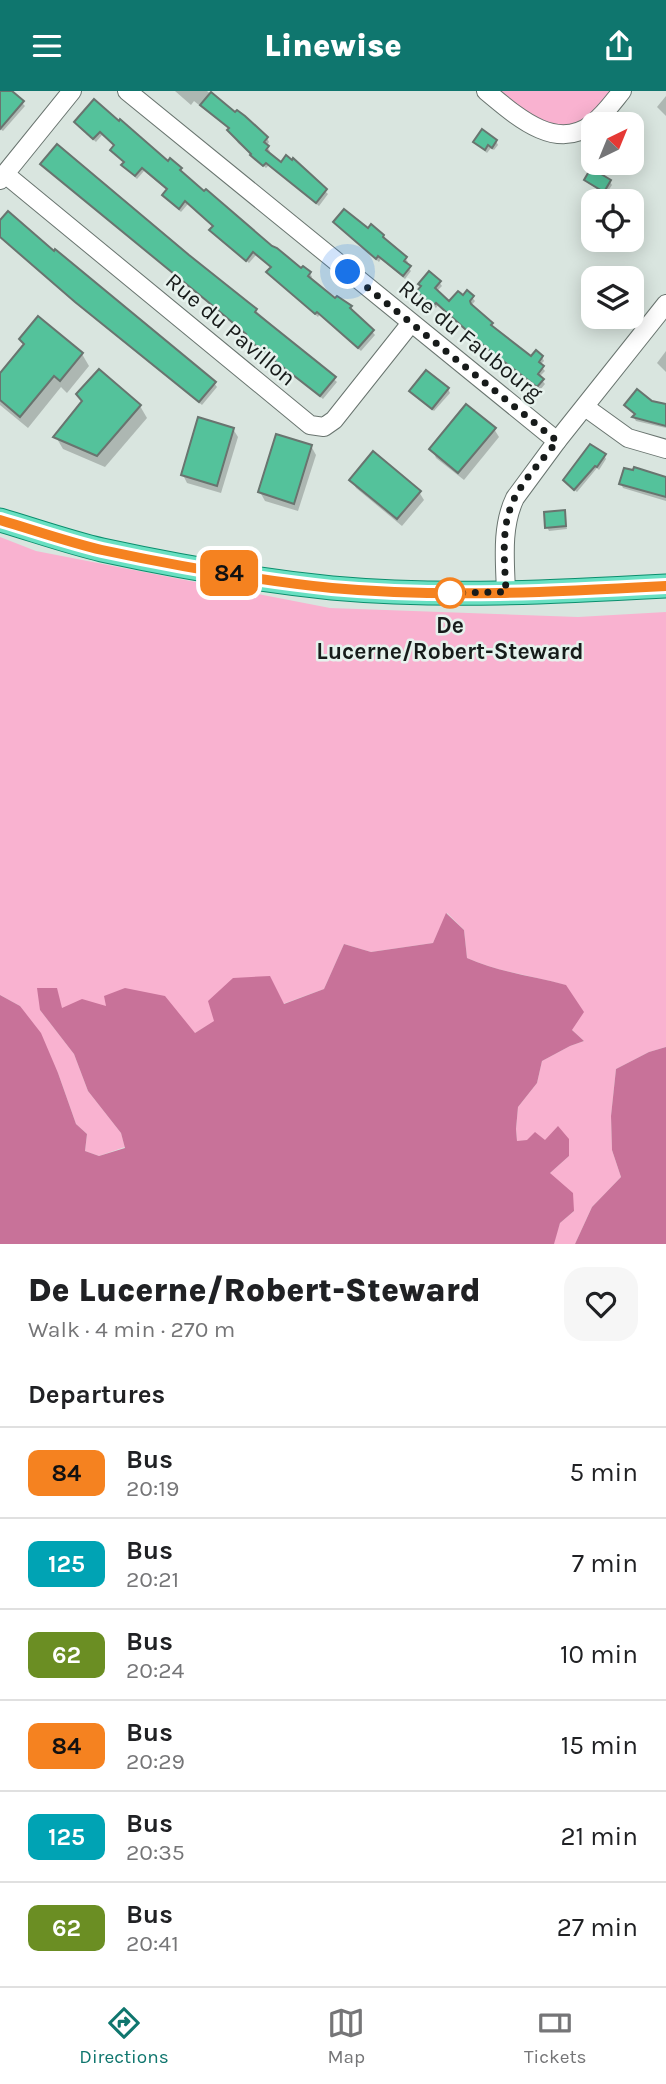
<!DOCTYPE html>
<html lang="en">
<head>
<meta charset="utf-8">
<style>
  body { margin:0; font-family:Karla,sans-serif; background:#f6f6f6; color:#202124; height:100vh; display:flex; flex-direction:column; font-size:26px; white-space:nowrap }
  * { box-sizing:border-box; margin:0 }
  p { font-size:23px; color:#757577 }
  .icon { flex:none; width:38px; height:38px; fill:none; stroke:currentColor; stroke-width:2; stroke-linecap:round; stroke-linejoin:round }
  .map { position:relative; height:1153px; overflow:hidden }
  .sheet { display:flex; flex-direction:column; background:#fff; flex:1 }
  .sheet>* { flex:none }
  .badge { padding:0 14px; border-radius:10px; font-size:24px; line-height:46px }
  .needle { width:46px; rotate:43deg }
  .buttons { position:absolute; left:581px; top:21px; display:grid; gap:14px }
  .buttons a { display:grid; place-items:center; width:63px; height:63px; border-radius:14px; background:#fff; box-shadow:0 4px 18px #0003; font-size:35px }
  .you { position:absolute; width:35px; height:35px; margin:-18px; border:5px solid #fff; border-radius:50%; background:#1a73e8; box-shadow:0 0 0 10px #1a73e833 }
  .map>.badge { position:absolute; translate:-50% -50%; box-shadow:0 0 0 4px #fff }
  h2 { padding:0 28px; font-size:26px; line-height:63px }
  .round { display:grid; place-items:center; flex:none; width:74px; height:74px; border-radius:21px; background:#f6f6f6 }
  .head { display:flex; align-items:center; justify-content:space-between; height:119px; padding:0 28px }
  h1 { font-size:33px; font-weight:800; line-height:52px }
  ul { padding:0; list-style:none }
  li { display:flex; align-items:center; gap:21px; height:91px; padding:0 28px; border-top:2px solid #e0e0e0 }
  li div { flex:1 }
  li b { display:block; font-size:26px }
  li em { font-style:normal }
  li .badge { min-width:77px; font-weight:700; text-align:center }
  header { display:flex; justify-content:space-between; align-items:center; height:91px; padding:0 28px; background:#0f766e; color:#fff; font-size:32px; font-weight:800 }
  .tab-bar { display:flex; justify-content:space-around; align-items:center; height:98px; border-top:2px solid #e0e0e0; background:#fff; font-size:19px; color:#757577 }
  .tab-bar a { display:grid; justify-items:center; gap:4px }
  .tab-bar .selected { color:#0f766e }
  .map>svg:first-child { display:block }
  .green { fill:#f9b2d0 }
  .water { fill:#c87299 }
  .shadow { fill:#0003 }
  .building { fill:#54c29b; stroke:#69746f; stroke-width:2 }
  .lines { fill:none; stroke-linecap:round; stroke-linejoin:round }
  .minor-casing { stroke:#69746f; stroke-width:20 }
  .major-casing { stroke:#0b8e6d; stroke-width:25 }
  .minor { stroke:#fff; stroke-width:18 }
  .major { stroke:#69e0c2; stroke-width:23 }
  .line-casing { stroke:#fff; stroke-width:16 }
  .line { stroke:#f58220; stroke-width:10 }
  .walk { stroke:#171b1a; stroke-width:7; stroke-dasharray:0 12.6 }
  .stop-dot { fill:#fff; stroke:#f58220; stroke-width:3.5 }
  .labels { text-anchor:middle; stroke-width:5; stroke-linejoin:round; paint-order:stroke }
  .street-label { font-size:23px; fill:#171b1a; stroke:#e6f2ed }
  .stop-label { font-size:23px; font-weight:bold; fill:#171b1a; stroke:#e6f2ed }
</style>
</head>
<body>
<header><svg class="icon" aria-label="menu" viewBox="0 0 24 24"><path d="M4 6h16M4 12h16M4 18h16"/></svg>Linewise<svg class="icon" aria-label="share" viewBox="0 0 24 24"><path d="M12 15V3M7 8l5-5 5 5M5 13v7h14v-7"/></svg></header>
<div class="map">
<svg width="666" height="1153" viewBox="0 0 666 1153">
  <rect width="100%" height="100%" fill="#d9e5df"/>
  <g class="green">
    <polygon points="486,0 622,0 604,22 562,43"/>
    <path d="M 0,446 L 36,460 L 330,517 L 578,526 L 666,521 L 666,956 L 649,961 L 616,978 L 611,1025 L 612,1059 L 621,1086 L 592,1116 L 575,1153 L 554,1153 L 554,1150 L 560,1132 L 574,1120 L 550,1082 L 569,1065 L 545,1049 L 517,1050 L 516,1038 L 518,1016 L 537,992 L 542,970 L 570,955 L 584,950 L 572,939 L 565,894 C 533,885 498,881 467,867 L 464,839 L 447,822 L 433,852 L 371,861 L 344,853 L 324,898 L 283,913 L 215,930 L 195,942 L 106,915 L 40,919 L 74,963 L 88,1000 L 121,1042 L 125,1056 L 99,1065 L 85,1060 L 87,1043 L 76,1033 L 58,982 L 20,915 L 0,904 Z"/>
  </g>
  <g class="water">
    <path d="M 446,822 L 464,839 L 467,867 C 498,881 533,885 566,894 L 584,921 L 572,939 L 584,950 L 570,955 L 542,970 L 537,992 L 518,1016 L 516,1038 L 517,1050 L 527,1049 L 535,1041 L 545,1049 L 558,1035 L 569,1048 L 569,1065 L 550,1082 L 573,1102 L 574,1120 L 560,1132 L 554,1153 L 0,1153 L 0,904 L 20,915 L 41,942 L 58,982 L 76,1033 L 87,1043 L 85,1060 L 99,1065 L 125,1057 L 121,1042 L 88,1000 L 74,963 L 40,919 L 37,897 L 57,897 L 62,917 L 82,908 L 106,915 L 104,905 L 125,897 L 165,905 L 195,942 L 214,930 L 208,910 L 233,887 L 270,885 L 284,913 L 324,898 L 344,853 L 371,861 L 433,852 Z"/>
    <polygon points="666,956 666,1153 575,1153 592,1116 621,1086 612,1059 611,1025 616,978 649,961"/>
  </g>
  <g class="shadow">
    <polygon points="0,0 10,0 25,15 3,40 0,38"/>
    <polygon points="175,0 207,0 267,47 269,51 266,55 270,60 268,63 281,73 293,70 328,103 319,115 269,74 266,77 238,52 230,39 194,10 191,14"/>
    <polygon points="666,5 666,25 657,16"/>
    <polygon points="94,11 168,72 180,78 182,83 302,180 310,182 312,186 310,188 335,210 350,216 375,244 361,260 320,223 318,226 271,185 272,177 256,164 249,172 214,143 211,139 214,136 188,113 181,121 167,108 165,104 168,100 144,80 137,88 126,78 123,74 125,72 116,55 102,44 96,51 78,35 76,32"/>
    <polygon points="496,50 498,54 494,59 491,57 487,62 475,51"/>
    <polygon points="43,73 255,219 337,291 323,308 249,249 247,244"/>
    <polygon points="586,89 610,91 612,94 606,103 588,92"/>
    <polygon points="0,132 54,162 214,292 217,296 202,314 0,146"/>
    <polygon points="338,135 368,140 383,145 405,167 408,171 405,173 411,180 405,188 381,168 379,171"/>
    <polygon points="439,191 442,195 436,201 450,213 463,207 468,202 475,210 471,215 491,234 494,238 531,267 542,266 544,270 540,274 545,280 539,286 545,293 540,299 489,260 438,214 436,217 422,204"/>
    <polygon points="21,249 82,263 89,275 67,302 61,296 28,337 0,314 0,285 25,255"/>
    <polygon points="666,260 666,281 657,272"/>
    <polygon points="448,298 450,302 434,320 411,300"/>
    <polygon points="651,311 666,315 666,337 636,330 634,327 636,324 628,317"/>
    <polygon points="140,315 147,327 105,376 63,358 56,346"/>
    <polygon points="233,338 238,346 221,402 187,392 183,384"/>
    <polygon points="494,338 499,346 464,389 436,367 432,358"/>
    <polygon points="311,355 316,364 298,420 265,410 260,401"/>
    <polygon points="604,364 606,368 599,379 597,377 577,401 567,393 565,389"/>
    <polygon points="666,388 666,410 623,397 621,393"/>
    <polygon points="352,389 419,401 424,409 402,435 356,397"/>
    <polygon points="564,421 567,438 549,440 547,436"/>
  </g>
  <g class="building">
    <polygon points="0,0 12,0 24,10 0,38"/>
    <polygon points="211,1 235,21 237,19 245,25 268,46 264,51 269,55 266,59 281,71 286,64 292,69 293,67 327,98 316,112 266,72 263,75 250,64 251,63 227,39 229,37 200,14"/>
    <polygon points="94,8 119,30 120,28 168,70 170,67 182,77 180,79 204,100 206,98 272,155 277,157 301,177 303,175 311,181 308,185 335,207 337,205 352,215 350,217 374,239 358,257 317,221 315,223 266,181 271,176 253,161 246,170 209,139 213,135 185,110 179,118 162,104 167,98 142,77 135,85 121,74 124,71 110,59 114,54 100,41 93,48 74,31"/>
    <polygon points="482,38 497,49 492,57 488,54 485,59 473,51"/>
    <polygon points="57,53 189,164 248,211 257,218 255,221 336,286 320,305 261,259 244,245 246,243 213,215 40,73"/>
    <polygon points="591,77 611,89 604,101 584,89"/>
    <polygon points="344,118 368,137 371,133 384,144 383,146 407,166 404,170 411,175 403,185 378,165 376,168 333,131"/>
    <polygon points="8,120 54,160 55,158 216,291 199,311 75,211 0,146 0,129"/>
    <polygon points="429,180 441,190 435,197 449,210 458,200 463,204 467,199 474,205 470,210 471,213 493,232 491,234 531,265 536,259 543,265 539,271 544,275 538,283 544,288 537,296 485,256 436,212 433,215 424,208 417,200 421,195 418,193"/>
    <polygon points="38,225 83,262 60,290 54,285 20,326 0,309 0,282 24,253 19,248"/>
    <polygon points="99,278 141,314 97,365 53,346 82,310 76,303"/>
    <polygon points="426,279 449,297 432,318 409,300"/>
    <polygon points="637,298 652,310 666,313 666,335 632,326 635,323 624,314"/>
    <polygon points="466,313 496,337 458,382 429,358"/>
    <polygon points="198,326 234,337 217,395 181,384"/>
    <polygon points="276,343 312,354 294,413 258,401"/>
    <polygon points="590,353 606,363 597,376 595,375 574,399 563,389"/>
    <polygon points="373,360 421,400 397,428 349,389"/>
    <polygon points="634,376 666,386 666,406 619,393 624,377 633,379"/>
    <polygon points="565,419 566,435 545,437 544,421"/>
  </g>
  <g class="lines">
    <defs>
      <g id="minor">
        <polyline points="127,0 557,350"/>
        <path d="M 486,0 C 514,23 555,62 592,33 C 604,24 613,11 622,0"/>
        <polyline points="5,83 310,334 324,336 334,329 411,232"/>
        <polyline points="0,89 72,0"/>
        <polyline points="585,316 628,347 666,358"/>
        <path d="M 506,501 C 505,470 501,436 515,407 L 557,350 L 666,213"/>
      </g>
      <path id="major" d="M 0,429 C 34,439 68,451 102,459 C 176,475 256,489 332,497 C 443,507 555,501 666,495"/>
    </defs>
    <use href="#minor" class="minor-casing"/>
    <use href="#major" class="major-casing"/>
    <use href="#minor" class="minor"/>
    <use href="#major" class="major"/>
  </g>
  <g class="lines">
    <defs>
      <path id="line" d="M 0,429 C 34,439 68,451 102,459 C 177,475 256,489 332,497 C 443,507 555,501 666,495"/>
    </defs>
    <use href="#line" class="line-casing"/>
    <use href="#line" class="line"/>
    <path class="walk" d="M 348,181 L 557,350 C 542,370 517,395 510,418 C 501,444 505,475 506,501 L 450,502"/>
  </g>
  <circle class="stop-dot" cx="450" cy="502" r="14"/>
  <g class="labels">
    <g class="street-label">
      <text transform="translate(231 238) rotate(40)" y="8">Rue du Pavillon</text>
      <text transform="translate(471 249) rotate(39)" y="8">Rue du Faubourg</text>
    </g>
    <g class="stop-label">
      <text x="450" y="542">De<tspan x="450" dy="26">Lucerne/Robert-Steward</tspan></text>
    </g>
  </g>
</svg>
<div class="buttons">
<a><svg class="needle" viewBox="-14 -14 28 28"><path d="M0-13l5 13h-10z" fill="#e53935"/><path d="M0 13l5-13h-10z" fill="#757577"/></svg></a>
<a><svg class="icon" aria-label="locate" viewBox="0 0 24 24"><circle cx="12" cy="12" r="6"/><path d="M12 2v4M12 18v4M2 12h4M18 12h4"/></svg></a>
<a><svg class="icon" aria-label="layers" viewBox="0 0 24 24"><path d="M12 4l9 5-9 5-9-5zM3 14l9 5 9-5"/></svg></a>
</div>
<div class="you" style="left:348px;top:181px"></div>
<b class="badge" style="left:229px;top:482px;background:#f58220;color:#111">84</b>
</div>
<section class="sheet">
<div class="head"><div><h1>De Lucerne/Robert-Steward</h1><p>Walk · 4 min · 270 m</p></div><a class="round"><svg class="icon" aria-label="heart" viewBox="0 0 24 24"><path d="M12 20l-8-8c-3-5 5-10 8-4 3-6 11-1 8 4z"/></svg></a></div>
<h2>Departures</h2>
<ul>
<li><span class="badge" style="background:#f58220;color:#111">84</span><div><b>Bus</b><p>20:19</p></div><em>5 min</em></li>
<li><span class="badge" style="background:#00a3b4;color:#fff">125</span><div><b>Bus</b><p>20:21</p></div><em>7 min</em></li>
<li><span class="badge" style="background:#6b8e23;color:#fff">62</span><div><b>Bus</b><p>20:24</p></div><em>10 min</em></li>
<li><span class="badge" style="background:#f58220;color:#111">84</span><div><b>Bus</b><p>20:29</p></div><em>15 min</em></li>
<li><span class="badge" style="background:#00a3b4;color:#fff">125</span><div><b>Bus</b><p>20:35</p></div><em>21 min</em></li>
<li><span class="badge" style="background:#6b8e23;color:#fff">62</span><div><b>Bus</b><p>20:41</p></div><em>27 min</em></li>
</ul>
</section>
<nav class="tab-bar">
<a class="selected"><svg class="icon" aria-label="directions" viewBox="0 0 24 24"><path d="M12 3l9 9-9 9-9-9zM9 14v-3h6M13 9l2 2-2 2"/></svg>Directions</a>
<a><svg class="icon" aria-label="map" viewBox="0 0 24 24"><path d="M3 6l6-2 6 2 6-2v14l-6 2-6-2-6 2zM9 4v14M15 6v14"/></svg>Map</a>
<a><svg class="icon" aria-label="tickets" viewBox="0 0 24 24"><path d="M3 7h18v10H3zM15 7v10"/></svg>Tickets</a>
</nav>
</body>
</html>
